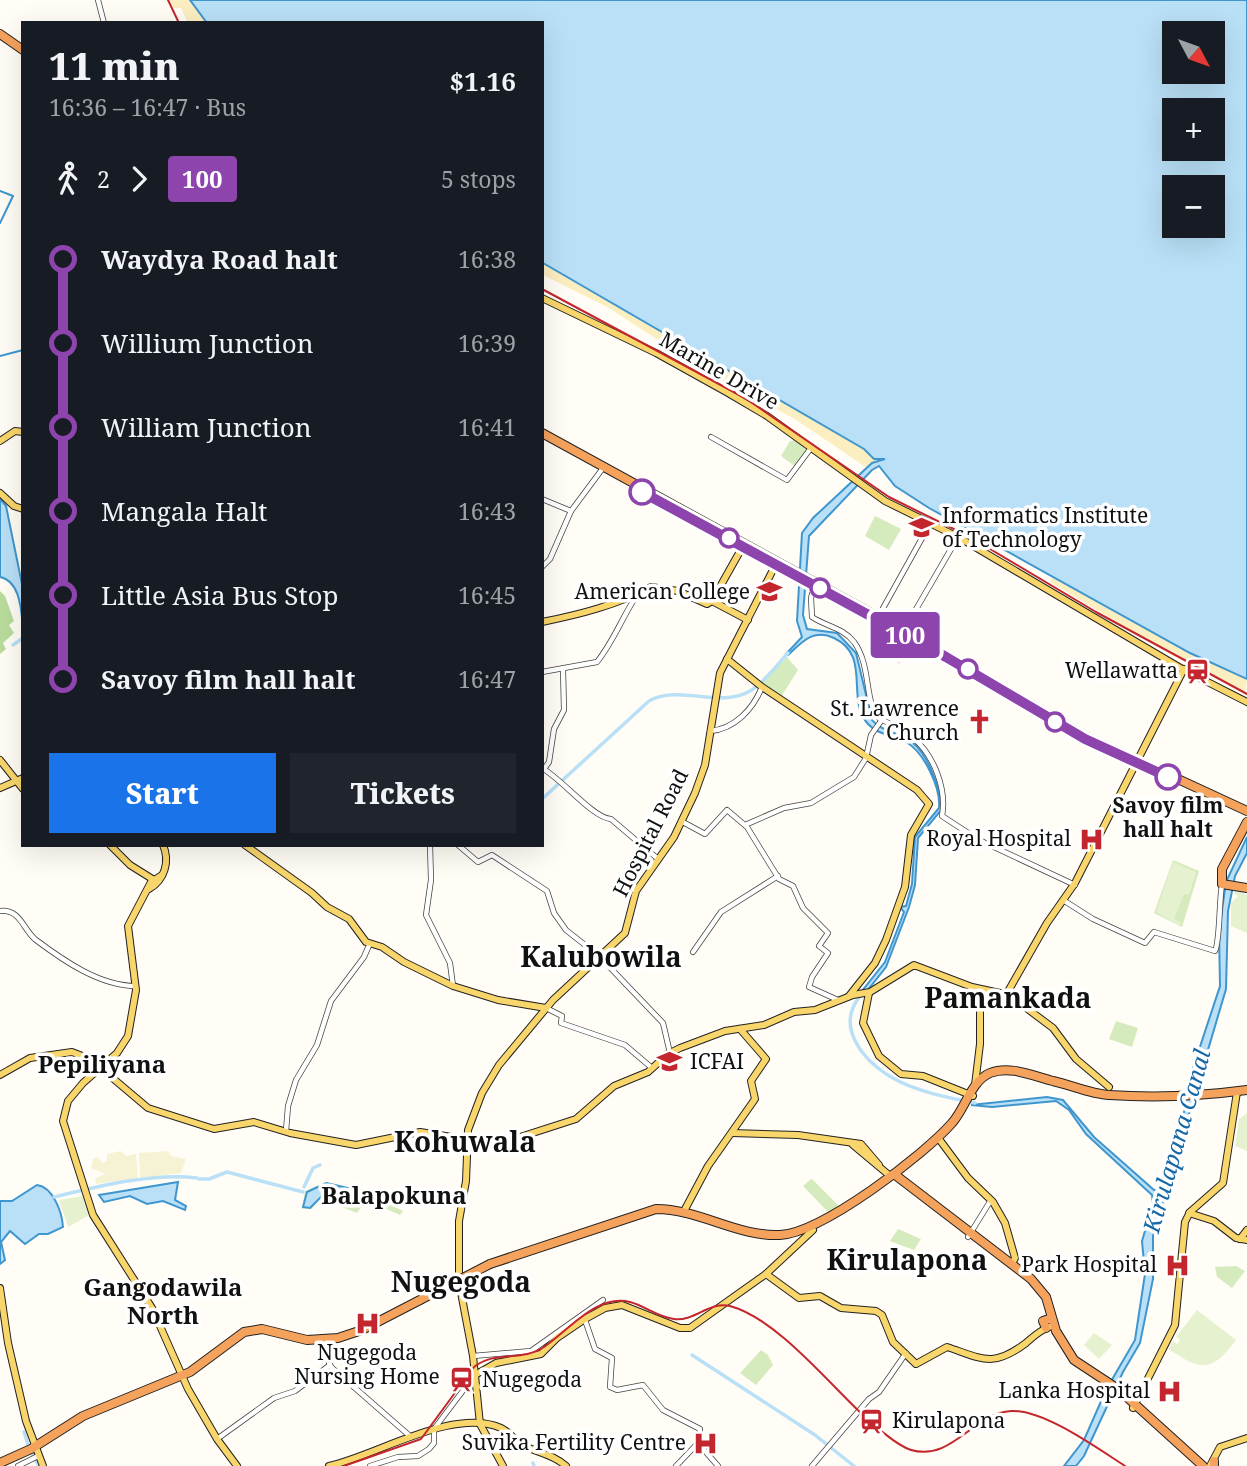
<!DOCTYPE html>
<html lang="en">
<head>
<meta charset="utf-8">
<style>
  body { margin:0; font-family:"Noto Serif",serif; background:#20242c; color:#f1f3f6; height:100vh; display:flex; flex-direction:column; font-size:26px; white-space:nowrap }
  * { box-sizing:border-box; margin:0 }
  p { font-size:23px; color:#9ea1a6 }
  .icon { flex:none; width:38px; height:38px; fill:none; stroke:currentColor; stroke-width:2; stroke-linecap:round; stroke-linejoin:round }
  .map { position:relative; flex:1; overflow:hidden }
  .details { position:absolute; left:21px; top:21px; width:523px; height:826px; display:flex; flex-direction:column; background:#171b24; border-radius:0px; box-shadow:0 7px 28px #0002 }
  .details>* { flex:none }
  .badge { padding:0 14px; border-radius:5px; font-size:24px; line-height:46px }
  .needle { width:46px; rotate:131deg }
  .buttons { position:absolute; left:1162px; top:21px; display:grid; gap:14px }
  .buttons a { display:grid; place-items:center; width:63px; height:63px; border-radius:0px; background:#171b24; box-shadow:0 7px 28px #0002; font-size:35px }
  .map>.badge { position:absolute; translate:-50% -50%; box-shadow:0 0 0 4px #fff }
  .legs { display:flex; align-items:center; gap:10px; height:77px; padding:0 28px; font-size:23px }
  .legs p { margin-inline-start:auto }
  .head { display:flex; align-items:center; justify-content:space-between; height:119px; padding:0 28px }
  h1 { font-size:38px; font-weight:800; line-height:52px }
  .primary-button { display:flex; gap:14px; margin-top:auto; padding:14px 28px }
  .primary-button a { flex:1; height:80px; border-radius:0px; background:#1a73e8; color:#fff; font-size:28px; font-weight:800; line-height:80px; text-align:center }
  .primary-button a+a { background:#20242c; color:#f1f3f6 }
  ul { padding:0 28px; list-style:none }
  li { display:flex; align-items:center; gap:24px; height:84px; font-size:26px }
  li i { display:grid; place-items:center; width:10px; height:100%; margin:0 9px; background:currentColor }
  li i::after { content:''; width:18px; height:18px; margin:-9px; border:5px solid; border-radius:50%; background:#171b24 }
  li p { margin-inline-start:auto }
  li:first-child i { background:linear-gradient(#0000 50%,currentColor 0) }
  li:last-child i { background:linear-gradient(currentColor 50%,#0000 0) }
  .map>svg:first-child { display:block }
  .industrial { fill:#eee6ef }
  .farmland { fill:#f6f3d4 }
  .green { fill:#d5ebbd }
  .forest { fill:#b9dc9c }
  .sand { fill:#fbeec1 }
  .pitch { fill:#e6f2cf }
  .water { fill:#b9e0f7; stroke:#3f96cf; stroke-width:2; fill-rule:evenodd }
  .lines { fill:none; stroke-linecap:round; stroke-linejoin:round }
  .stream { stroke:#3f96cf; stroke-width:2 }
  .canal { stroke:#b9e0f7; stroke-width:3.5 }
  .minor-casing { stroke:#444; stroke-width:6 }
  .major-casing { stroke:#222; stroke-width:8 }
  .highway-casing { stroke:#222; stroke-width:10 }
  .minor { stroke:#fff; stroke-width:4.5 }
  .major { stroke:#f9d66b; stroke-width:6 }
  .highway { stroke:#f5a25d; stroke-width:8 }
  .rail { stroke:#c4262e; stroke-width:2 }
  .highway-bridge-casing { stroke:#222; stroke-width:10; stroke-linecap:butt }
  .highway-bridge { stroke:#f5a25d; stroke-width:8 }
  .line-1-casing { stroke:#fff; stroke-width:16 }
  .line-1 { stroke:#8e44ad; stroke-width:10 }
  .stop-1-dot { fill:#fff; stroke:#8e44ad; stroke-width:3.5 }
  .labels { text-anchor:middle; stroke-width:7; stroke-linejoin:round; paint-order:stroke }
  .street-label { font-size:21px; fill:#111; stroke:#fff }
  .poi-label { font-size:21px; fill:#111; stroke:#fff; text-anchor:end }
  .stop-label { font-size:21px; font-weight:bold; fill:#111; stroke:#fff }
  .water-label { font-size:23px; font-style:italic; fill:#1768a6; stroke:#fff }
  .quarter-label { font-size:24px; font-weight:bold; fill:#111; stroke:#fff }
  .district-label { font-size:28px; font-weight:bold; fill:#111; stroke:#fff }
</style>
</head>
<body>
<div class="map">
<svg width="1247" height="1466" viewBox="0 0 1247 1466">
  <rect width="100%" height="100%" fill="#fffdf5"/>
  <polygon class="industrial" points="895,631 903,636 898,646 906,648 911,639 920,644 914,657 906,653 900,664 895,662 898,655 883,651"/>
  <g class="farmland">
    <polygon points="121,1151 126,1156 136,1154 138,1178 96,1184 95,1178 105,1174 91,1168 93,1159 98,1157 102,1163 107,1161 107,1154"/>
    <polygon points="168,1151 171,1156 186,1159 181,1173 140,1178 139,1153"/>
  </g>
  <g class="green">
    <polygon points="794,440 807,450 796,467 781,456 790,441"/>
    <polygon points="875,516 901,529 889,550 865,536"/>
    <polygon points="787,657 798,670 781,697 760,684"/>
    <polygon points="1173,860 1199,871 1182,927 1154,913"/>
    <polygon points="1116,1021 1138,1028 1132,1047 1109,1039"/>
    <polygon points="811,1179 813,1180 840,1207 829,1213 803,1186"/>
    <polygon points="326,1182 357,1189 403,1211 400,1215 366,1200 357,1213 332,1203 337,1191 327,1188 312,1209 302,1209 305,1191"/>
    <polygon points="898,1229 921,1239 914,1250 890,1241"/>
    <polygon points="1236,1266 1245,1271 1232,1288 1217,1277 1215,1267"/>
    <polygon points="761,1350 768,1355 773,1365 756,1385 740,1373"/>
  </g>
  <polygon class="forest" points="0,591 5,596 14,621 9,625 14,633 3,643 6,649 0,654"/>
  <g class="sand">
    <polygon points="169,0 190,0 207,23 188,23 181,8 173,8"/>
    <polygon points="542,263 864,449 874,459 885,460 875,461 867,468 795,419 710,374 609,308 543,275"/>
    <polygon points="1053,577 1190,653 1247,679 1245,692 1147,640 1050,582"/>
  </g>
  <g class="pitch">
    <polygon points="1173,862 1196,872 1189,895 1184,894 1174,919 1181,922 1180,926 1156,912"/>
    <polygon points="1236,889 1247,895 1247,933 1231,926 1231,903 1238,896 1234,894"/>
    <polygon points="1247,1113 1247,1151 1235,1146 1239,1119"/>
    <polygon points="83,1196 91,1214 68,1227 59,1200"/>
    <path d="M 1197,1310 L 1236,1340 C 1212,1373 1200,1371 1169,1349 L 1172,1342 L 1178,1344 L 1180,1339 L 1176,1337 Z"/>
    <polygon points="1094,1333 1112,1345 1099,1359 1084,1345"/>
  </g>
  <g class="water">
    <path d="M 190,0 L 1247,0 L 1247,679 L 1190,653 L 929,508 L 895,486 L 879,466 L 872,470 L 809,536 L 803,615 L 807,629 L 837,633 L 856,653 L 872,720 C 880,730 894,732 906,738 C 927,748 940,788 942,809 L 918,838 L 915,885 L 909,907 L 886,967 L 867,991 L 862,991 L 885,962 L 904,912 L 900,907 L 906,906 L 912,884 L 915,837 L 939,808 C 941,788 924,752 906,742 C 894,735 878,735 868,724 C 845,698 872,656 834,638 C 814,628 802,642 788,655 L 786,654 L 802,637 L 797,621 L 802,533 L 813,518 L 872,463 L 885,459 L 874,459 L 864,449 L 543,263 L 542,23 L 207,23 ZM 1174,33 L 1213,33 L 1213,72 L 1174,72 ZM 1174,110 L 1213,110 L 1213,149 L 1174,149 ZM 1174,187 L 1213,187 L 1213,226 L 1174,226 Z"/>
    <path d="M 0,499 L 6,506 L 23,589 L 23,627 C 21,609 20,581 0,577 Z"/>
    <polygon points="1247,837 1247,853 1235,876 1228,911 1226,989 1153,1236 1153,1279 1140,1343 1123,1372 1084,1456 1076,1466 1064,1466 1084,1440 1106,1390 1135,1340 1145,1274 1142,1241 1153,1204 1152,1195 1086,1134 1069,1110 1056,1101 992,1107 971,1105 1047,1097 1063,1100 1094,1137 1154,1190 1159,1190 1184,1112 1191,1074 1220,986 1219,931 1226,882"/>
    <polygon points="178,1182 175,1200 186,1206 185,1210 163,1201 147,1204 130,1196 104,1202 99,1195"/>
    <polygon points="326,1183 356,1190 365,1198 354,1192 325,1187 321,1197 310,1208 303,1207 307,1192"/>
    <path d="M 37,1185 C 53,1187 62,1212 63,1227 L 48,1234 L 39,1234 L 25,1244 L 10,1231 L 1,1242 L 5,1260 L 0,1264 L 0,1201 L 12,1201 Z"/>
  </g>
  <g class="lines">
    <g class="stream">
      <polyline points="0,191 13,196 0,223"/>
      <polyline points="0,356 23,350"/>
    </g>
    <g class="canal">
      <polyline points="13,645 23,638"/>
      <path d="M 542,799 L 649,701 C 679,684 720,709 750,691 C 764,683 777,665 788,653"/>
      <path d="M 860,996 C 835,1027 863,1060 891,1077 C 914,1091 949,1098 975,1103"/>
      <polyline points="199,1179 209,1179 227,1172 303,1192"/>
      <polyline points="304,1187 313,1168 320,1165"/>
      <path d="M 54,1197 C 96,1187 155,1172 197,1178"/>
      <polyline points="692,1355 815,1435 854,1466"/>
      <polyline points="24,1432 30,1451 39,1466"/>
      <polyline points="533,1463 534,1466"/>
    </g>
    <defs>
      <g id="minor">
        <polyline points="98,0 104,23"/>
        <polyline points="711,437 787,480 811,448"/>
        <polyline points="542,499 571,511"/>
        <polyline points="542,567 550,559 571,511 603,468"/>
        <path d="M 815,583 L 811,598 L 812,617 C 827,627 842,627 854,642 C 872,666 864,706 880,719"/>
        <polyline points="877,619 931,522"/>
        <polyline points="904,630 958,537"/>
        <path d="M 542,672 L 597,662 C 613,642 621,620 635,598"/>
        <path d="M 883,720 C 893,726 904,730 912,737 C 934,754 947,790 942,816 L 979,840 L 1075,885"/>
        <path d="M 710,731 C 735,729 753,709 762,687"/>
        <path d="M 542,768 C 563,780 593,818 611,819 L 658,859"/>
        <polyline points="544,769 549,762 554,729 564,710 563,669"/>
        <polyline points="681,821 705,834 727,810 747,827 779,879 793,886 803,908 828,933 819,946 828,953 812,977 809,987 838,1000"/>
        <polyline points="745,825 784,808 811,803 854,777 866,758 871,735 881,721"/>
        <polyline points="430,845 431,880 426,915 450,963 453,986"/>
        <polyline points="458,845 478,862 492,855 495,857 547,891 554,913 566,930 599,956 663,1023 670,1053"/>
        <path d="M 1063,900 L 1093,919 L 1145,943 L 1154,932 L 1215,951 C 1220,942 1219,900 1222,885"/>
        <path d="M 0,911 C 21,909 23,930 36,940 C 64,961 100,986 136,986"/>
        <polyline points="693,952 721,912 778,876"/>
        <polyline points="546,1008 562,1016 561,1023 625,1045 652,1068"/>
        <polyline points="286,1131 288,1106 296,1080 317,1045 331,1001 364,957 370,943"/>
        <polyline points="968,1237 991,1200"/>
        <polyline points="585,1320 595,1349 612,1358 610,1387 617,1390 643,1385 663,1410 700,1429 698,1443 676,1466"/>
        <polyline points="319,1340 331,1367 411,1437"/>
        <polyline points="473,1356 531,1351 603,1300"/>
        <polyline points="217,1439 274,1398 295,1391 330,1365"/>
        <polyline points="698,1443 718,1466"/>
        <polyline points="18,1466 38,1456"/>
        <polyline points="370,1466 398,1457 418,1456 429,1449 434,1443 434,1429 474,1376"/>
        <polyline points="812,1466 869,1399 879,1392 906,1353"/>
      </g>
      <g id="major">
        <polyline points="542,298 656,353 728,393 767,416 885,501 958,537 1184,670 1247,702"/>
        <polyline points="0,441 15,431 23,432"/>
        <polyline points="0,493 14,506 23,509"/>
        <polyline points="712,601 743,546"/>
        <path d="M 542,622 C 582,614 616,605 651,587 L 678,591 L 707,604 L 712,601 L 748,620"/>
        <polyline points="727,659 762,687 917,790 929,804 911,835 905,887 886,940 875,963 849,996"/>
        <polyline points="0,760 23,789"/>
        <polyline points="0,788 23,778"/>
        <polyline points="110,845 130,865 154,880"/>
        <polyline points="245,845 312,893 327,907 349,919 366,942 382,947 404,962 453,986 498,1000 546,1008"/>
        <polyline points="162,875 151,882 128,926 136,990 128,1036 117,1053 83,1083 68,1101 63,1121 93,1215 152,1308 188,1389 217,1439 237,1466"/>
        <path d="M 149,889 C 165,880 170,861 163,845"/>
        <polyline points="869,993 863,1023 879,1056 901,1074 923,1076 973,1096"/>
        <polyline points="1006,995 1047,923 1075,883 1184,669"/>
        <polyline points="0,1075 30,1058 72,1052 90,1059 148,1108 214,1129 254,1122 290,1133 356,1145 420,1132 471,1140 508,1141 576,1119 614,1086 648,1072 668,1054 680,1048 725,1031 764,1025 794,1012 815,1010 853,995 870,992 914,965 972,987 1009,995 1053,1028 1076,1059 1109,1087"/>
        <polyline points="975,1085 980,1044 980,1010 988,991"/>
        <polyline points="732,1133 798,1135 861,1144 879,1165"/>
        <polyline points="939,1139 968,1178 993,1202 1005,1223 1015,1258 1012,1264"/>
        <polyline points="853,1145 889,1175"/>
        <polyline points="683,1213 708,1166 755,1099 751,1081 766,1059 740,1029"/>
        <polyline points="1189,1213 1214,1221 1236,1238 1247,1240"/>
        <polyline points="1240,1239 1247,1230"/>
        <path d="M 766,1274 L 799,1298 L 820,1296 L 841,1308 L 876,1311 L 882,1315 L 893,1342 L 916,1364 L 947,1347 C 983,1359 993,1368 1026,1343 C 1033,1337 1040,1330 1049,1327"/>
        <polyline points="0,1288 8,1343 26,1421 43,1466"/>
        <polyline points="475,1375 496,1363 541,1354 557,1338 585,1319 605,1308 622,1305 680,1328 690,1328 766,1274 813,1230"/>
        <polyline points="1133,1408 1175,1325 1185,1222 1190,1212 1223,1183 1237,1092"/>
        <path d="M 329,1466 C 378,1455 453,1407 501,1428 C 510,1432 515,1441 523,1445 C 537,1453 553,1454 566,1466"/>
        <polyline points="503,1466 480,1424 473,1356 459,1282 459,1221 466,1181 468,1130 482,1093 499,1065 553,1000 625,933 636,891 674,837 695,793 705,765 720,673 777,562"/>
        <polyline points="1210,1466 1220,1447 1247,1438"/>
      </g>
      <g id="highway">
        <polyline points="0,34 23,50"/>
        <polyline points="542,433 942,652 1087,737 1247,811"/>
        <polyline points="1247,822 1222,869 1222,884 1247,888"/>
        <polyline points="894,1174 1031,1279 1046,1297 1056,1331 1074,1360 1118,1389 1203,1466"/>
        <path d="M 490,1264 L 656,1209 C 699,1209 738,1237 780,1235 C 822,1233 924,1155 952,1123 C 965,1109 971,1081 990,1073 C 1010,1065 1033,1076 1053,1081 C 1071,1085 1091,1094 1109,1095 C 1155,1098 1202,1096 1247,1090"/>
        <polyline points="1046,1328 1043,1321 1049,1319"/>
        <polyline points="1214,1461 1214,1466"/>
        <polyline points="0,1463 31,1449 83,1416 190,1372 244,1332 262,1329 307,1340 338,1338 362,1330 420,1300"/>
      </g>
    </defs>
    <use href="#minor" class="minor-casing"/>
    <use href="#major" class="major-casing"/>
    <use href="#highway" class="highway-casing"/>
    <use href="#minor" class="minor"/>
    <use href="#major" class="major"/>
    <use href="#highway" class="highway"/>
    <g class="rail">
      <polyline points="168,0 179,23"/>
      <polyline points="542,289 745,398 889,497 970,537 1096,612 1247,694"/>
      <path d="M 344,1466 L 421,1439 L 474,1367 C 495,1350 522,1362 544,1347 C 568,1331 597,1293 630,1302 C 645,1306 658,1317 674,1319 C 694,1322 709,1301 730,1306 C 781,1320 836,1393 876,1427 C 887,1435 898,1446 911,1450 C 952,1462 973,1413 1011,1411 C 1043,1409 1097,1448 1125,1466"/>
    </g>
    <defs>
      <polyline id="highway-bridge" points="420,1300 490,1264"/>
    </defs>
    <use href="#highway-bridge" class="highway-bridge-casing"/>
    <use href="#highway-bridge" class="highway-bridge"/>
  </g>
  <g class="lines">
    <defs>
      <polyline id="line-1" points="642,492 946,657 1085,739 1168,777"/>
    </defs>
    <use href="#line-1" class="line-1-casing"/>
    <use href="#line-1" class="line-1"/>
  </g>
  <defs>
    <symbol id="university-bare" viewBox="-9 -9 18 18"><path d="M0-5L7-2L0 1L-7-2ZM-4 1L0 2.5L4 1V4Q0 6-4 4Z" fill="#c4262e" stroke="#fff" stroke-width="2.5" paint-order="stroke"/></symbol>
    <symbol id="station-bare" viewBox="-9 -9 18 18"><path d="M-3-6H3Q5-6 5-4V2Q5 4 3 4L4.5 6H3L1.5 4h-3L-3 6H-4.5L-3 4Q-5 4-5 2V-4Q-5-6-3-6ZM-3.5-4v3h7v-3ZM-3.5 1v1.5H-2V1ZM2 1v1.5H3.5V1Z" fill="#c4262e" stroke="#fff" stroke-width="2.5" paint-order="stroke"/></symbol>
    <symbol id="church-bare" viewBox="-9 -9 18 18"><path d="M-1.2-6h2.4v3.5h3.3v2.4h-3.3V6h-2.4V-.1h-3.3v-2.4h3.3Z" fill="#c4262e" stroke="#fff" stroke-width="2.5" paint-order="stroke"/></symbol>
    <symbol id="hospital-bare" viewBox="-9 -9 18 18"><path d="M-5-5h3v3.5h4V-5h3V5h-3V1.5h-4V5h-3Z" fill="#c4262e" stroke="#fff" stroke-width="2.5" paint-order="stroke"/></symbol>
  </defs>
  <g fill-rule="evenodd">
    <use href="#university-bare" x="904" y="510" width="35" height="35"/>
    <use href="#university-bare" x="752" y="574" width="35" height="35"/>
    <use href="#station-bare" x="1180" y="654" width="35" height="35"/>
    <use href="#church-bare" x="962" y="704" width="35" height="35"/>
    <use href="#hospital-bare" x="1074" y="822" width="35" height="35"/>
    <use href="#university-bare" x="652" y="1044" width="35" height="35"/>
    <use href="#hospital-bare" x="1160" y="1248" width="35" height="35"/>
    <use href="#hospital-bare" x="350" y="1306" width="35" height="35"/>
    <use href="#station-bare" x="444" y="1362" width="35" height="35"/>
    <use href="#hospital-bare" x="1152" y="1374" width="35" height="35"/>
    <use href="#station-bare" x="854" y="1404" width="35" height="35"/>
    <use href="#hospital-bare" x="688" y="1426" width="35" height="35"/>
  </g>
  <g class="stop-1-dot">
    <circle cx="642" cy="492" r="12"/>
    <circle cx="729" cy="538" r="9"/>
    <circle cx="820" cy="588" r="9"/>
    <circle cx="968" cy="669" r="9"/>
    <circle cx="1055" cy="722" r="9"/>
    <circle cx="1168" cy="777" r="12"/>
  </g>
  <g class="labels">
    <g class="street-label">
      <text transform="translate(719 371) rotate(30)" y="7">Marine Drive</text>
      <text transform="translate(651 833) rotate(-63)" y="7">Hospital Road</text>
    </g>
    <g class="poi-label">
      <text x="942" y="523" text-anchor="start">Informatics Institute<tspan x="942" dy="24">of Technology</tspan></text>
      <text x="750" y="599">American College</text>
      <text x="1178" y="678">Wellawatta</text>
      <text x="959" y="716">St. Lawrence<tspan x="959" dy="24">Church</tspan></text>
      <text x="1071" y="846">Royal Hospital</text>
      <text x="690" y="1069" text-anchor="start">ICFAI</text>
      <text x="1157" y="1272">Park Hospital</text>
      <text x="367" y="1360" text-anchor="middle">Nugegoda<tspan x="367" dy="24">Nursing Home</tspan></text>
      <text x="482" y="1387" text-anchor="start">Nugegoda</text>
      <text x="1150" y="1398">Lanka Hospital</text>
      <text x="892" y="1428" text-anchor="start">Kirulapona</text>
      <text x="686" y="1450">Suvika Fertility Centre</text>
    </g>
    <g class="stop-label">
      <text x="1168" y="813">Savoy film<tspan x="1168" dy="24">hall halt</tspan></text>
    </g>
    <g class="water-label">
      <text transform="translate(1177 1141) rotate(-74)" y="8">Kirulapana Canal</text>
    </g>
    <g class="quarter-label">
      <text x="102" y="1073">Pepiliyana</text>
      <text x="394" y="1204">Balapokuna</text>
      <text x="163" y="1296">Gangodawila<tspan x="163" dy="28">North</tspan></text>
    </g>
    <g class="district-label">
      <text x="601" y="967">Kalubowila</text>
      <text x="1008" y="1008">Pamankada</text>
      <text x="465" y="1152">Kohuwala</text>
      <text x="907" y="1270">Kirulapona</text>
      <text x="461" y="1292">Nugegoda</text>
    </g>
  </g>
</svg>
<div class="buttons">
<a><svg class="needle" viewBox="-14 -14 28 28"><path d="M0-13l5 13h-10z" fill="#e53935"/><path d="M0 13l5-13h-10z" fill="#9ea1a6"/></svg></a>
<a>+</a>
<a>−</a>
</div>
<b class="badge" style="left:905px;top:635px;background:#8e44ad;color:#fff">100</b>
<section class="details">
<div class="head"><div><h1>11 min</h1><p>16:36 – 16:47 · Bus</p></div><b>$1.16</b></div>
<div class="legs"><svg class="icon" aria-label="walk" viewBox="0 0 24 24"><circle cx="13" cy="4" r="2"/><path d="M13 8l-2 6 4 7M11 14l-3 7M7 12l3-4h3l4 4"/></svg>2<svg class="icon" aria-label="forward" viewBox="0 0 24 24"><path d="M9 5l7 7-7 7"/></svg><b class="badge" style="background:#8e44ad;color:#fff">100</b><p>5 stops</p></div>
<ul>
<li><i style="color:#8e44ad"></i><b>Waydya Road halt</b><p>16:38</p></li>
<li><i style="color:#8e44ad"></i><span>Willium Junction</span><p>16:39</p></li>
<li><i style="color:#8e44ad"></i><span>William Junction</span><p>16:41</p></li>
<li><i style="color:#8e44ad"></i><span>Mangala Halt</span><p>16:43</p></li>
<li><i style="color:#8e44ad"></i><span>Little Asia Bus Stop</span><p>16:45</p></li>
<li><i style="color:#8e44ad"></i><b>Savoy film hall halt</b><p>16:47</p></li>
</ul>
<div class="primary-button"><a>Start</a><a>Tickets</a></div>
</section>
</div>
</body>
</html>
